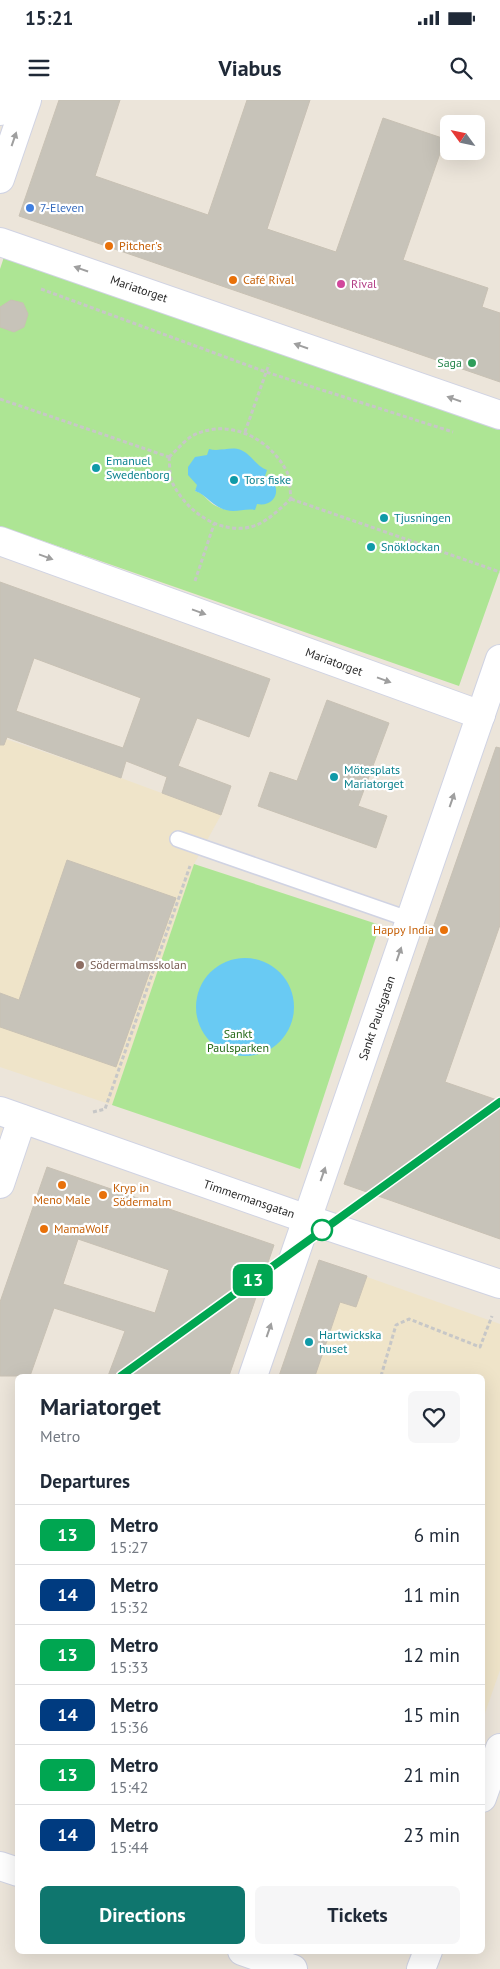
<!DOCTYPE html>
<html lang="en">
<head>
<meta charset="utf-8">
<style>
  body { margin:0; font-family:"PT Sans",sans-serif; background:#f6f6f7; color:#1f2937; height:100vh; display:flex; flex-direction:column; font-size:19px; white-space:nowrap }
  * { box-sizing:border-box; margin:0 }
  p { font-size:16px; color:#747a83 }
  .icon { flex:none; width:28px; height:28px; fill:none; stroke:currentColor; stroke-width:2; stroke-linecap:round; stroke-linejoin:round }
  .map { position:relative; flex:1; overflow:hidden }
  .drawer { position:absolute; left:15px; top:1274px; width:470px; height:580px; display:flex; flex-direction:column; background:#fff; border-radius:8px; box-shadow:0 5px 20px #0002 }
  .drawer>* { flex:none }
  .badge { padding:0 10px; border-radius:8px; font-size:18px; line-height:32px }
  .needle { width:32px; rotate:303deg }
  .fabs { position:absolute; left:440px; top:15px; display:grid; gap:10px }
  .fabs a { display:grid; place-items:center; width:45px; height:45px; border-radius:8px; background:#fff; box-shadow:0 5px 20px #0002; font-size:25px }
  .map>.badge { position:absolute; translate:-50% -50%; box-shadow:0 0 0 2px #fff }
  h2 { padding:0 25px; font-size:19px; line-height:45px }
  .round { display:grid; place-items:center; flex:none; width:52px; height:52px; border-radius:8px; background:#f6f6f7 }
  .summary { display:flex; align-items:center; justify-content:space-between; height:85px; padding:0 25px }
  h1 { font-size:24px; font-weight:700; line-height:38px }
  .cta { display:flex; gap:10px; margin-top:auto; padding:10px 25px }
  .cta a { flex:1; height:58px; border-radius:8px; background:#0f766e; color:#fff; font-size:20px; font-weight:700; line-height:58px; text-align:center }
  .cta a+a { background:#f6f6f7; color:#1f2937 }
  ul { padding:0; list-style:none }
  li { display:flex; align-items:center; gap:15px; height:60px; padding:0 25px; border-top:1px solid #e0e1e3 }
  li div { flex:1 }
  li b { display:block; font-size:19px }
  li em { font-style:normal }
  li .badge { min-width:55px; font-weight:700; text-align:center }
  .status { display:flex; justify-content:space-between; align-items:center; height:35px; padding:0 25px; background:#fff; direction:ltr }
  .status svg { height:14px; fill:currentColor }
  header { display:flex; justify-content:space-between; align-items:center; height:65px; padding:0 25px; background:#fff; font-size:22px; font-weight:700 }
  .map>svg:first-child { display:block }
  .education { fill:#efe4c9 }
  .green { fill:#ade594; fill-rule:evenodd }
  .water { fill:#69caf3 }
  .building { fill:#c7c3b9; stroke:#c8c1b4; fill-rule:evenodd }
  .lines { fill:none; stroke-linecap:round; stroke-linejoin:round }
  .service-casing { stroke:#d0d3e3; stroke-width:18 }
  .minor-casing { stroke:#d0d3e3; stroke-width:30 }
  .tertiary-casing { stroke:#d0d3e3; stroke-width:30 }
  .path { stroke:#c7c7c7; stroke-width:3; stroke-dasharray:4 2.5; stroke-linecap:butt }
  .service { stroke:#fff; stroke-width:15 }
  .minor { stroke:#fff; stroke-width:28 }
  .tertiary { stroke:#fff; stroke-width:28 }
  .oneway { fill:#9f9f9f }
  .line-casing { stroke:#fff; stroke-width:11 }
  .line { stroke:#00a651; stroke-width:8 }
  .shop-dot { fill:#3f7fe0; stroke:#fff; stroke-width:2 }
  .food-dot { fill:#e8710a; stroke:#fff; stroke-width:2 }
  .hotel-dot { fill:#d1479c; stroke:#fff; stroke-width:2 }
  .leisure-dot { fill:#2e9e5b; stroke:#fff; stroke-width:2 }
  .culture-dot { fill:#0f9aa8; stroke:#fff; stroke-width:2 }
  .education-dot { fill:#8d6e63; stroke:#fff; stroke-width:2 }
  .stop-dot { fill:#fff; stroke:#00a651; stroke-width:2.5 }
  .labels { text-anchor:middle; stroke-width:4.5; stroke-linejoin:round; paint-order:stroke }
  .shop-label { font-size:12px; fill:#366cbe; stroke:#fff; text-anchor:start }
  .food-label { font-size:12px; fill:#c56008; stroke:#fff; text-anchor:start }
  .hotel-label { font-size:12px; fill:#b23c85; stroke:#fff; text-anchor:start }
  .street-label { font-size:12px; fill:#292929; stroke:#fff }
  .leisure-label { font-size:12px; fill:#27864d; stroke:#fff; text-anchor:end }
  .culture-label { font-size:12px; fill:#0d838f; stroke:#fff; text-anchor:start }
  .education-label { font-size:12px; fill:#785e54; stroke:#fff; text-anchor:start }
  .park-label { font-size:12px; fill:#256917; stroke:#fff }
</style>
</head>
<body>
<div class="status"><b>15:21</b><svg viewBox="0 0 49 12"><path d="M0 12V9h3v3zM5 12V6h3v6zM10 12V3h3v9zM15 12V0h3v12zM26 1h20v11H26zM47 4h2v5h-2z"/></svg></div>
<header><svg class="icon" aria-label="menu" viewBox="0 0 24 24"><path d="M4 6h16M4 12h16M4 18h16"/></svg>Viabus<svg class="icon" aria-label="search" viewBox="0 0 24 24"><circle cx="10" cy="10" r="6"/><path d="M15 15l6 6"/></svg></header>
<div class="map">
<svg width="500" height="1869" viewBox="0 0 500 1869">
  <rect width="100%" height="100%" fill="#ece5da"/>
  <g class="education">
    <polygon points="0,637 121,678 221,715 194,764 112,1005 0,967"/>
    <polygon points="319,1160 500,1224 500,1570 483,1619 482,1276 279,1276"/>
  </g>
  <g class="green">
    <path d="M 4,157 L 500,330 L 500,470 L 459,586 L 0,426 L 0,169 ZM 229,349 C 245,348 257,363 264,376 L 247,408 C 234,412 219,411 208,400 C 203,395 202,393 195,391 L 215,351 Z"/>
    <polygon points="194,764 380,825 300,1069 112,1005"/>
  </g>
  <g class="water">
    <path d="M 209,349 C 220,352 231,346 241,350 C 252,355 256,366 267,370 L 265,376 C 284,384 277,408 257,404 L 255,410 C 245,408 236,413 226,410 C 213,407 207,395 195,391 L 197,385 L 188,375 L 188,367 L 195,357 L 207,355 Z"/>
    <circle cx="245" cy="907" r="49"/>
  </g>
  <g class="building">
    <polygon points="59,0 120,0 95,76 208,115 247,0 310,0 267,129 336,152 383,18 445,39 403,160 488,188 482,207 500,213 500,282 19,116"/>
    <polygon points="11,200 23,203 28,214 24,227 14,232 0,227 0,207"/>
    <path d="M 0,482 L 270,579 L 249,637 L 197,618 L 178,666 L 231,686 L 221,715 L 162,693 L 167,677 L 126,661 L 121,678 L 7,637 L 4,645 L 0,645 ZM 34,558 L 141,598 L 123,648 L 16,611 Z"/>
    <polygon points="327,600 389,623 358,706 387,716 376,748 258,706 270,672 297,681"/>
    <polygon points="496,647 500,648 500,825 445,982 500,1001 500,1139 344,1084"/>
    <polygon points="67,760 176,798 116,967 0,927 0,893 19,900"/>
    <path d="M 47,1067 L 274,1145 L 229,1276 L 108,1276 L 125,1231 L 54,1208 L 30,1276 L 0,1276 L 0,1202 ZM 78,1139 L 169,1170 L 155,1213 L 63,1184 Z"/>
    <polygon points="319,1160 367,1176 356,1207 340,1202 315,1276 279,1276"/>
  </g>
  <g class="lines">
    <defs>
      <polyline id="service" points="178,739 411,820"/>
      <g id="minor">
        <polyline points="0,142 500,315"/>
        <polyline points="0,441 481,615"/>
        <polyline points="0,1011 307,1119 500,1184"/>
        <polyline points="0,1084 22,1019"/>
        <polyline points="253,1276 500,559"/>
        <polyline points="482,1698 500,1648"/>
        <polyline points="0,1766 18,1772"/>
        <polyline points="242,1851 293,1869"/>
        <polyline points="421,1869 428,1851"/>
      </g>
      <g id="tertiary">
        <polyline points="0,11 4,0"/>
        <polyline points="0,79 27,0"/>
      </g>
    </defs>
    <use href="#service" class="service-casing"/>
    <use href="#minor" class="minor-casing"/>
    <use href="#tertiary" class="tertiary-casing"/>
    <g class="path">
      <polyline points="41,189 266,272 453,332"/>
      <polyline points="0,299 169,357"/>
      <polyline points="245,332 269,264"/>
      <path d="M 169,357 C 170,365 169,377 173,384 C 187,411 215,431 245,428 C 264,426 278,410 291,399"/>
      <path d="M 169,357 C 176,351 184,341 192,336 C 228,317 270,338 287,372 C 290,379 290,391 291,399"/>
      <polyline points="291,399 500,472"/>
      <polyline points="195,481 214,424"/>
      <polyline points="93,1012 105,1009 190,766"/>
      <polyline points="381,1276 396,1225 409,1219 480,1247 492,1216"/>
    </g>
    <use href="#service" class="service"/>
    <use href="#minor" class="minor"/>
    <use href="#tertiary" class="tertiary"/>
  </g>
  <defs><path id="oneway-solid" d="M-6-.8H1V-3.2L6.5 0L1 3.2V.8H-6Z" transform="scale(1.25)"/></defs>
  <g class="oneway">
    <use href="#oneway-solid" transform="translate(14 39) rotate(-71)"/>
    <use href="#oneway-solid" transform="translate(81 169) rotate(-161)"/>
    <use href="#oneway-solid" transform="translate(301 246) rotate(-161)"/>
    <use href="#oneway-solid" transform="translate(454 299) rotate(-161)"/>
    <use href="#oneway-solid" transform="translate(46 457) rotate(20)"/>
    <use href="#oneway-solid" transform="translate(199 512) rotate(20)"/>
    <use href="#oneway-solid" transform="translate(384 580) rotate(20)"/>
    <use href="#oneway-solid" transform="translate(452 700) rotate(-71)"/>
    <use href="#oneway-solid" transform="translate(399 854) rotate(-71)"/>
    <use href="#oneway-solid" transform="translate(323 1074) rotate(-71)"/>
    <use href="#oneway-solid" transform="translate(269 1230) rotate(-71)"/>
  </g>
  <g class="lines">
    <defs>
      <polyline id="line" points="121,1276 500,1002"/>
    </defs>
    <use href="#line" class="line-casing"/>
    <use href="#line" class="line"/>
  </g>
  <circle class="shop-dot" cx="30" cy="108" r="5"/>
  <g class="food-dot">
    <circle cx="109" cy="146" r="5"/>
    <circle cx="233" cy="180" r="5"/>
    <circle cx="444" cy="830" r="5"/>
    <circle cx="62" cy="1085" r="5"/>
    <circle cx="103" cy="1095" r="5"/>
    <circle cx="44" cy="1129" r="5"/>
  </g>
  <circle class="hotel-dot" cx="341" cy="184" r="5"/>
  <circle class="leisure-dot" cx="472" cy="263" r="5"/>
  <g class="culture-dot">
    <circle cx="96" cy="368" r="5"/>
    <circle cx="234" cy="380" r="5"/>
    <circle cx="384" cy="418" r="5"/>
    <circle cx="371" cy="447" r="5"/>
    <circle cx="334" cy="677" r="5"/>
    <circle cx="309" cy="1242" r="5"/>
  </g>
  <circle class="education-dot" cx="80" cy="865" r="5"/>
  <circle class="stop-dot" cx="322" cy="1130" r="10"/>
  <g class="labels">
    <g class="shop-label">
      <text x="40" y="112">7-Eleven</text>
    </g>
    <g class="food-label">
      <text x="119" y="150">Pitcher's</text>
      <text x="243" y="184">Café Rival</text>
      <text x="434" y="834" text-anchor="end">Happy India</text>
      <text x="113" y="1092">Kryp in<tspan x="113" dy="14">Södermalm</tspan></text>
      <text x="62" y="1104" text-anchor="middle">Meno Male</text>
      <text x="54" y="1133">MamaWolf</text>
    </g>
    <g class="hotel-label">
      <text x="351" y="188">Rival</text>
    </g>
    <g class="street-label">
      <text transform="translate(139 189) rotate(19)" y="4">Mariatorget</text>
      <text transform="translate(334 562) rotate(20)" y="4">Mariatorget</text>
      <text transform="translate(377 918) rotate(-71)" y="4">Sankt Paulsgatan</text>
      <text transform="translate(249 1099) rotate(19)" y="4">Timmermansgatan</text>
    </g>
    <g class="leisure-label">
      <text x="462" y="267">Saga</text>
    </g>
    <g class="culture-label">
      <text x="106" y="365">Emanuel<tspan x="106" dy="14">Swedenborg</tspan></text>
      <text x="244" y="384">Tors fiske</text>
      <text x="394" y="422">Tjusningen</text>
      <text x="381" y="451">Snöklockan</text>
      <text x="344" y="674">Mötesplats<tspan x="344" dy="14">Mariatorget</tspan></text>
      <text x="319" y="1239">Hartwickska<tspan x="319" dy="14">huset</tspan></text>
    </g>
    <g class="education-label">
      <text x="90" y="869">Södermalmsskolan</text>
    </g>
    <g class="park-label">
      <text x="238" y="938">Sankt<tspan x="238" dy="14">Paulsparken</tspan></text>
    </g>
  </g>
</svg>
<div class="fabs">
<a><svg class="needle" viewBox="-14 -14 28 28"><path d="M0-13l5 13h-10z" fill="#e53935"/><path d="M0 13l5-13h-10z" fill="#747a83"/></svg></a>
</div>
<b class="badge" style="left:253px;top:1180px;background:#00a651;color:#fff">13</b>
<section class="drawer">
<div class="summary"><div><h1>Mariatorget</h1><p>Metro</p></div><a class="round"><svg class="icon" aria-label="heart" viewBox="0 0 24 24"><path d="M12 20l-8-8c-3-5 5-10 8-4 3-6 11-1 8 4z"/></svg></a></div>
<h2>Departures</h2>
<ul>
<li><span class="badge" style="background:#00a651;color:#fff">13</span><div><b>Metro</b><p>15:27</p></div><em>6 min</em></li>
<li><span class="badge" style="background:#003b80;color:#fff">14</span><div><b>Metro</b><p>15:32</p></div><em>11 min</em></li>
<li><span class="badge" style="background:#00a651;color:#fff">13</span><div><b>Metro</b><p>15:33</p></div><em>12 min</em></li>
<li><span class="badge" style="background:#003b80;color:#fff">14</span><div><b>Metro</b><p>15:36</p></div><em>15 min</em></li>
<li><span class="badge" style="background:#00a651;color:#fff">13</span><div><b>Metro</b><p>15:42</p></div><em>21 min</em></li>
<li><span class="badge" style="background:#003b80;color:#fff">14</span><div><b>Metro</b><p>15:44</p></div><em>23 min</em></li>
</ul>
<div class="cta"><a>Directions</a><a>Tickets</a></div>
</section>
</div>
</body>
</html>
